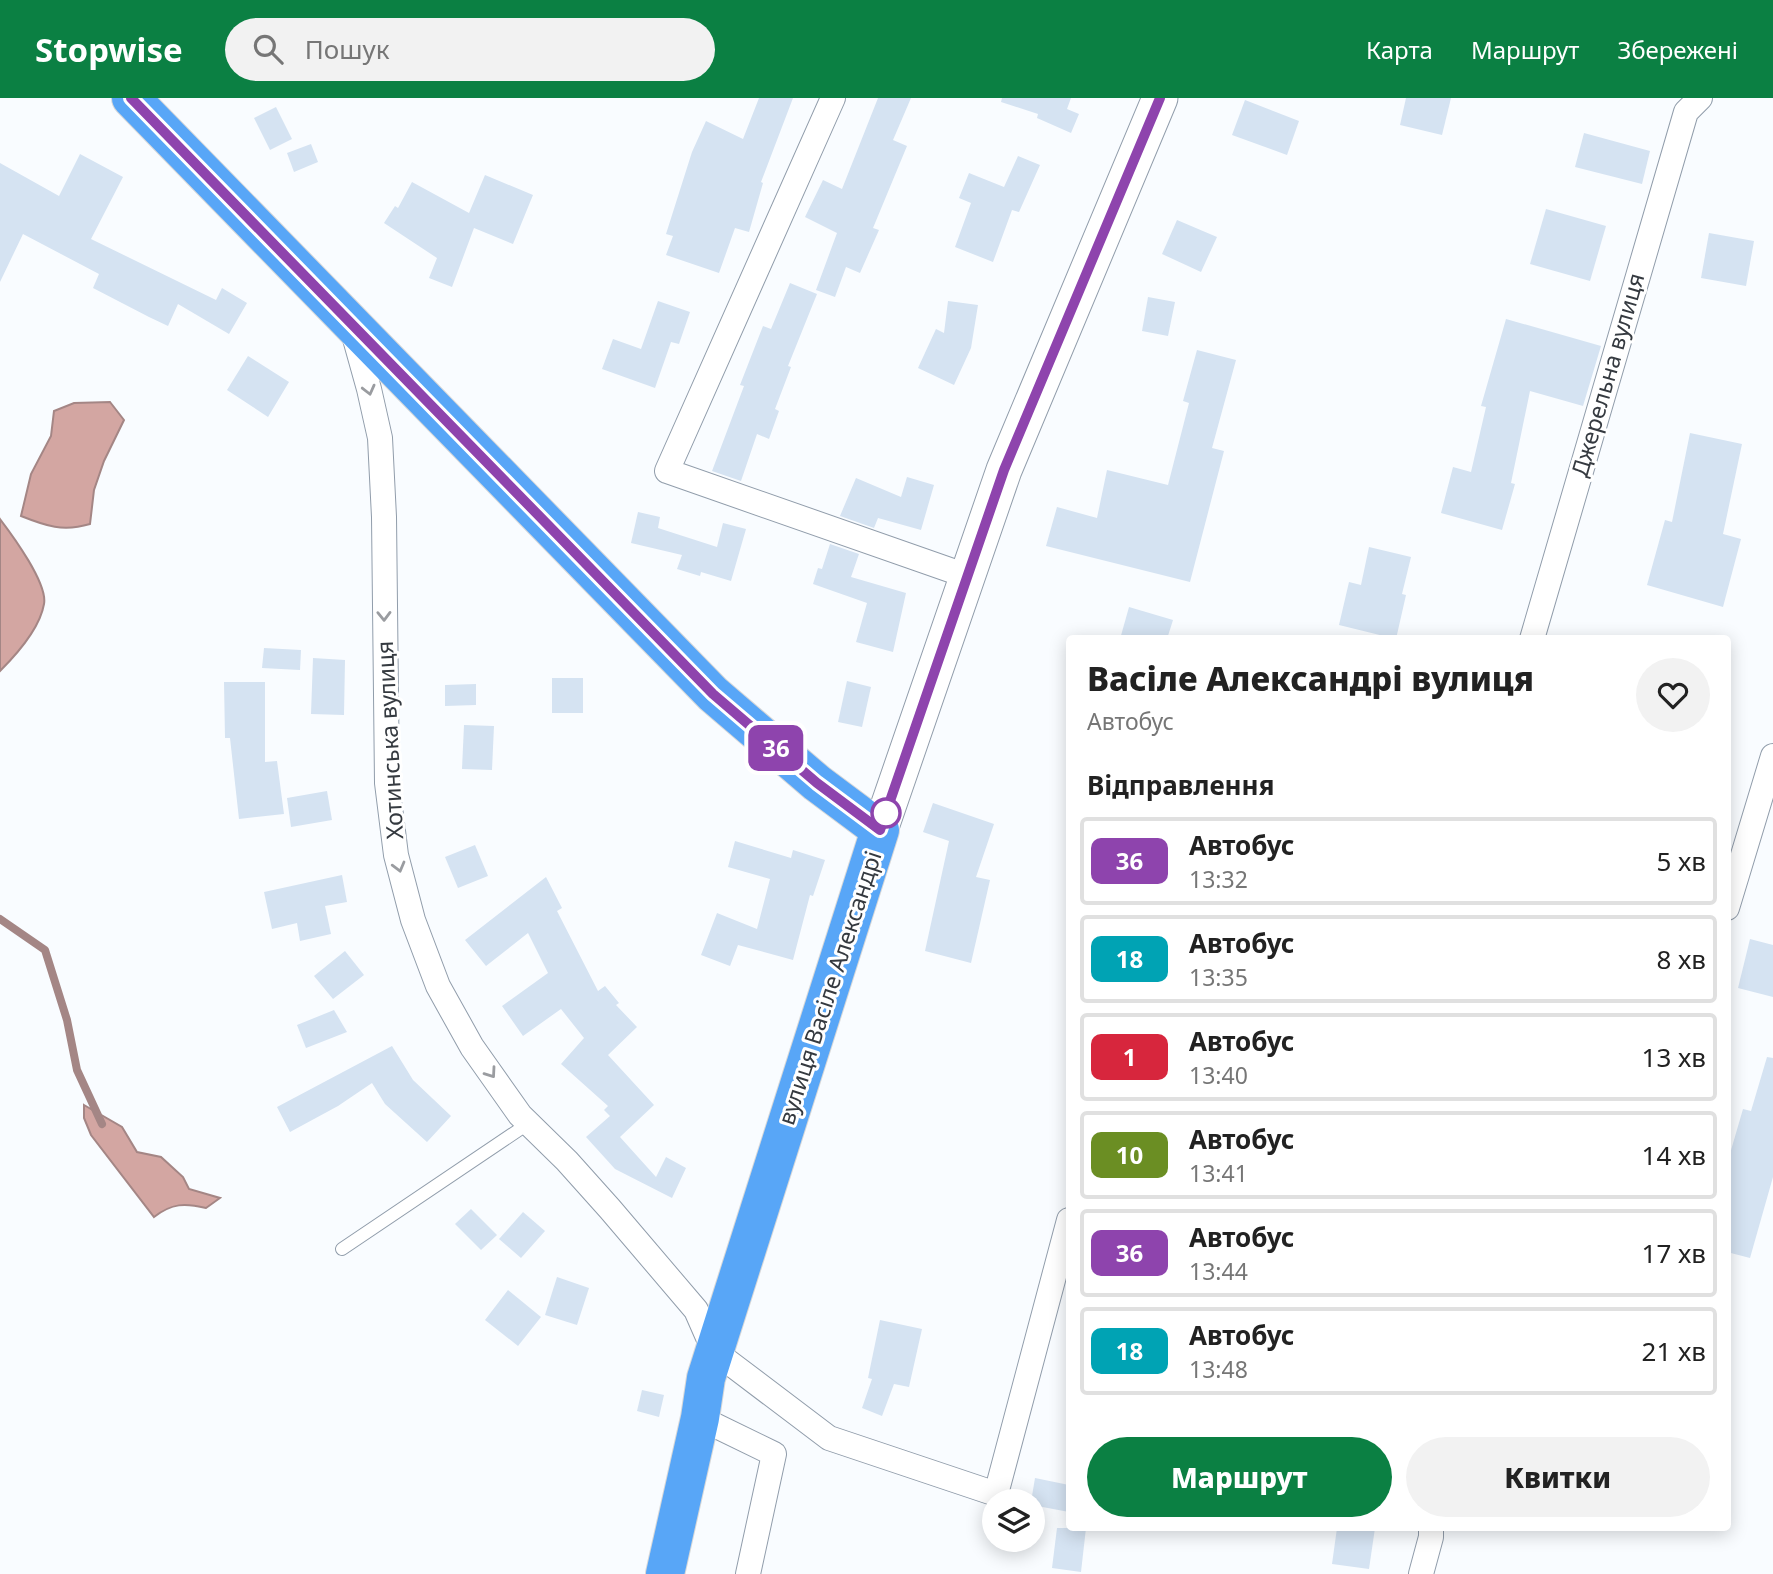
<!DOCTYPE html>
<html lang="uk">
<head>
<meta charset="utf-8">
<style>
  body { margin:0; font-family:"Noto Sans",sans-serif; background:#f2f2f2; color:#222; height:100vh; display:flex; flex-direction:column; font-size:26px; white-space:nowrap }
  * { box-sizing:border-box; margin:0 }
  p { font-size:23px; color:#767676 }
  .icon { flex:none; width:38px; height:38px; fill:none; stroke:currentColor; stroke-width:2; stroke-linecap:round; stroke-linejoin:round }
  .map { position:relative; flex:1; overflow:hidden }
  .details { position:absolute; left:1066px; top:537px; width:665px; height:896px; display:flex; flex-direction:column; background:#fff; border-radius:7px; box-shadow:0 4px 18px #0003 }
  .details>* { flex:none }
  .badge { padding:0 14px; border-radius:10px; font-size:24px; line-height:46px }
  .buttons { position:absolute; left:982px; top:1391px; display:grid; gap:14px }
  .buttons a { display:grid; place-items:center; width:63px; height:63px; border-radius:50%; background:#fff; box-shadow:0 4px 18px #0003; font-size:35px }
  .map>.badge { position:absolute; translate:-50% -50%; box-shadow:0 0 0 4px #fff }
  h2 { padding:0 21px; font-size:26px; line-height:63px }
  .round { display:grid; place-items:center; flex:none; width:74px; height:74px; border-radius:37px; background:#f2f2f2 }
  .summary { display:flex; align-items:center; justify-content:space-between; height:119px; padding:0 21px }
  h1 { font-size:33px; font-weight:800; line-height:52px }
  .cta { display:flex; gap:14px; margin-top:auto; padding:14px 21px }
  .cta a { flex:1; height:80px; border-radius:42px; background:#0b8043; color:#fff; font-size:28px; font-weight:800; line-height:80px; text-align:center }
  .cta a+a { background:#f2f2f2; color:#222 }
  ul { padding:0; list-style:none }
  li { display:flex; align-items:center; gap:21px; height:88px; margin:0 14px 10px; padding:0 7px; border:4px solid #e0e0e0; border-radius:7px }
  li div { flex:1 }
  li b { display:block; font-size:26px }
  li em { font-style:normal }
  li .badge { min-width:77px; font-weight:700; text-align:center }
  header { display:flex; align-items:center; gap:42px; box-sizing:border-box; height:98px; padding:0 35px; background:#0b8043; color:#fff }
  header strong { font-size:33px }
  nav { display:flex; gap:38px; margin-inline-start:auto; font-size:24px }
  .search { width:490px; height:63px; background:#f2f2f2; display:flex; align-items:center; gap:18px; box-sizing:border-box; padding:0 24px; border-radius:38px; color:#767676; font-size:26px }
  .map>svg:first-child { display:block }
  .water { fill:#d3a6a2; stroke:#a48685; stroke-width:2 }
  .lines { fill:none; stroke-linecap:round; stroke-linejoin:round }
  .stream { stroke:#a48685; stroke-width:8 }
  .building { fill:#d5e3f2 }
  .lane-casing { stroke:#919dab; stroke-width:14 }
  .street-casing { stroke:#919dab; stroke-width:26 }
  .secondary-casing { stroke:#919dab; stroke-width:37 }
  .highway-casing { stroke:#d7d8d9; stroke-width:40 }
  .lane { stroke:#fff; stroke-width:12 }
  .street { stroke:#fff; stroke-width:24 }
  .secondary { stroke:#fff; stroke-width:35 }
  .highway { stroke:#58a6f7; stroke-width:38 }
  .oneway { stroke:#9a9ca0 }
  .line-casing { stroke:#fff; stroke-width:16 }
  .line { stroke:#8e44ad; stroke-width:10 }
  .stop-dot { fill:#fff; stroke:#8e44ad; stroke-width:3.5 }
  .labels { text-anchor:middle; stroke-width:6; stroke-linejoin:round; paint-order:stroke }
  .street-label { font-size:23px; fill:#353a40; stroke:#fff }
</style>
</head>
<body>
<header>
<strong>Stopwise</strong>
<div class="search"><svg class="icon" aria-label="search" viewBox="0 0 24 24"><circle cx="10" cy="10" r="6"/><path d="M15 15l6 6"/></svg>Пошук</div>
<nav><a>Карта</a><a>Маршрут</a><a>Збережені</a></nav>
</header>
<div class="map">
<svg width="1773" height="1476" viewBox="0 0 1773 1476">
  <rect width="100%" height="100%" fill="#f9fcff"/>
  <g class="water">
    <path d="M 110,304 L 124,322 L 104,363 L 94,392 L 90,426 C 63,434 46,428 21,418 L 31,376 L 51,338 L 54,313 L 74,305 Z"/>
    <path d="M 0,421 C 13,438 48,486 44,506 C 40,530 16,557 0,573 Z"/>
    <path d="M 84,1007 L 122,1029 L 137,1054 L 161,1059 L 183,1079 L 189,1091 L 220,1100 L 206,1110 C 185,1105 172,1105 154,1119 L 91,1037 L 84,1020 Z"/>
  </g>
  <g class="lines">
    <polyline class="stream" points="0,821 45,852 67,922 77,972 102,1026"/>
  </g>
  <g class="building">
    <polygon points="759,0 793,0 761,84 763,85 749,134 735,130 719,175 666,157 673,138 666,136 692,54 706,23 743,41"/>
    <polygon points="878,0 911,0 893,42 907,48 873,130 879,132 860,175 846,169 835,199 816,192 837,135 805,119 823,82 842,91"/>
    <polygon points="1002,0 1071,0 1067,11 1079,16 1071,35 1037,20 1038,16 1001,4"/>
    <polygon points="1406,0 1451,0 1442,37 1400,27"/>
    <polygon points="1245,2 1299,23 1287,57 1232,37"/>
    <polygon points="276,9 292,41 270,52 254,20"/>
    <polygon points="1584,35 1650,53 1642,86 1575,69"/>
    <polygon points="311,46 318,64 294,74 287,55"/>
    <polygon points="80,56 123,79 91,141 216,202 222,190 247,205 229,236 178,206 168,228 149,219 93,190 99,176 23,136 0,184 0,65 59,98"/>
    <polygon points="1018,58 1040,67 1019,114 1012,112 993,164 955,149 971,105 959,100 969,75 1004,89"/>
    <polygon points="485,77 533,97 513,146 474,130 452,189 429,180 437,160 384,125 395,108 398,110 412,84 469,115"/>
    <polygon points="1546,111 1606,128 1590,183 1530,166"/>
    <polygon points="1177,122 1217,139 1201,174 1162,156"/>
    <polygon points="1709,135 1754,143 1746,188 1701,180"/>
    <polygon points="790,185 817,196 788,268 791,269 775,311 779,313 769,341 757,336 741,383 712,373 744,288 740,287 763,228 771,231"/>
    <polygon points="1148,199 1175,204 1168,238 1142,233"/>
    <polygon points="658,203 690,214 679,246 671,244 655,290 602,271 613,241 641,251"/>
    <polygon points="948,203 978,207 971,250 954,287 918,270 936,231 944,235"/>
    <polygon points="1506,221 1601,248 1583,308 1530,293 1511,385 1515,386 1502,432 1441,415 1453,369 1471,374 1486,309 1481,308"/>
    <polygon points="1197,252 1236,262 1212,350 1224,353 1190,484 1046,448 1057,409 1097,420 1107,372 1168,387 1189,305 1183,303"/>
    <polygon points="248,258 289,284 268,319 227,292"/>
    <polygon points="1690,335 1742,346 1723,436 1741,441 1723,509 1647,487 1665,422 1672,424"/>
    <polygon points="907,379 934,387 921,432 878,420 874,430 840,418 856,380 901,399"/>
    <polygon points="638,414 660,419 658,430 717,449 723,425 746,431 731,483 701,474 700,478 677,471 682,457 631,445"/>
    <polygon points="830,446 859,456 851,479 906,495 893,554 856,544 867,505 813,486 818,470 822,471"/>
    <polygon points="1369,449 1411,459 1402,496 1406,497 1396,541 1339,527 1349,484 1361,487"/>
    <polygon points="1129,509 1173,522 1167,541 1120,541"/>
    <polygon points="264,550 301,552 300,572 262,570"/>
    <polygon points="313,560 345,562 344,617 311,616"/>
    <rect x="552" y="580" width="31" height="35"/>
    <polygon points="847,583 871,589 862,629 838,624"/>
    <polygon points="224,584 265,584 265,664 277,663 284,716 239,721 230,640 225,640"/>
    <polygon points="476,586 476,607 445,608 445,587"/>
    <polygon points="464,627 494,628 492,672 462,671"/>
    <polygon points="327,693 332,722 291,729 287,700"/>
    <polygon points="933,705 994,726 976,779 990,782 971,865 925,853 949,743 923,734"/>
    <polygon points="735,743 791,760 793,752 825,762 813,798 810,797 793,862 738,847 730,868 701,857 717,815 757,831 770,781 728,769"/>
    <polygon points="475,747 488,778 458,790 445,759"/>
    <polygon points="342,777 347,804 325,808 331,836 300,843 297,825 272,831 264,794"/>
    <polygon points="546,779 562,810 557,813 598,893 605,888 619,905 616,907 637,929 608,957 654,1007 620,1039 656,1079 666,1059 686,1070 672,1100 615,1071 586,1039 610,1018 604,1012 608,1008 561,966 584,940 561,911 523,938 502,908 548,875 528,835 486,868 465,842"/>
    <polygon points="1750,841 1773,847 1773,899 1738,890"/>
    <polygon points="345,853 364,877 333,901 314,878"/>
    <polygon points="334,912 347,934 306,950 297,927"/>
    <polygon points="392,948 413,982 451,1018 427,1044 385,1006 372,985 338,1008 290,1034 277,1009"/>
    <polygon points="1767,959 1773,960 1773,1079 1750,1160 1727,1154 1727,1066 1743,1011 1751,1013"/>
    <polygon points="471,1111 497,1137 481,1152 455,1126"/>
    <polygon points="523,1114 545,1133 521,1160 499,1141"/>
    <polygon points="557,1179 589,1190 577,1227 545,1217"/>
    <polygon points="508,1192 541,1219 518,1248 485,1222"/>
    <polygon points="880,1222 922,1231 909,1289 894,1286 882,1318 862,1310 872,1281 868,1280"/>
    <polygon points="642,1292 664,1297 659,1319 637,1313"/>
    <polygon points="1035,1380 1069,1387 1069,1414 1032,1407 1031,1404"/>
    <polygon points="1057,1430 1086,1430 1081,1474 1052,1470"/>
    <polygon points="1337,1430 1375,1430 1369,1471 1332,1466"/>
  </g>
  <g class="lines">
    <defs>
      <polyline id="lane" points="342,1151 529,1025"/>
      <g id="street">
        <polyline points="833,0 667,373 967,478"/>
        <polyline points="352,230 369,291 380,340 384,419 387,685 396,757 413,822 438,888 472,949 520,1017 567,1063 610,1111 696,1212 714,1253 829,1340 996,1396 1069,1122"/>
        <polyline points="1532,541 1686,14 1700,0"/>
        <polyline points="1727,810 1773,658"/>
        <polyline points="700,1320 774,1356 748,1476"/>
        <polyline points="1421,1476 1431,1439 1431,1430"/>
      </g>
      <polyline id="secondary" points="880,732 1004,372 1160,0"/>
      <polyline id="highway" points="131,0 713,596 817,685 880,732 706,1280 700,1320 665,1476"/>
    </defs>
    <use href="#lane" class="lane-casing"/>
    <use href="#street" class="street-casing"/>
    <use href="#secondary" class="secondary-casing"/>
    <use href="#highway" class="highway-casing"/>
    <use href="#lane" class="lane"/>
    <use href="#street" class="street"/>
    <use href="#secondary" class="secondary"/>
    <use href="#highway" class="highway"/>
  </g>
  <defs><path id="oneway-chevron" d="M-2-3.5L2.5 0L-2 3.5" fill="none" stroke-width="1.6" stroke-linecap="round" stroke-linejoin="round" transform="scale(1.75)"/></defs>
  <g class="oneway">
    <use href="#oneway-chevron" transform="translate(369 292) rotate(76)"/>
    <use href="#oneway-chevron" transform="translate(384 518) rotate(89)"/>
    <use href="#oneway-chevron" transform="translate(399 769) rotate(75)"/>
    <use href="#oneway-chevron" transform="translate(491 975) rotate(55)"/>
  </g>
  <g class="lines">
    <defs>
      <polyline id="line" points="131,0 713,596 817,685 880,732 1004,372 1160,0"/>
    </defs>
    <use href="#line" class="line-casing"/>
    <use href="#line" class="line"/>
  </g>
  <circle class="stop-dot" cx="886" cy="715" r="14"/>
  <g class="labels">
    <g class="street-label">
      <text transform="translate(1608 277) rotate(-74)" y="8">Джерельна вулиця</text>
      <text transform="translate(390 642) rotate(-93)" y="8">Хотинська вулиця</text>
      <text transform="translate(830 890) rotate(-72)" y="8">вулиця Васіле Александрі</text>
    </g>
  </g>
</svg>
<div class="buttons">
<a><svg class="icon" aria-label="layers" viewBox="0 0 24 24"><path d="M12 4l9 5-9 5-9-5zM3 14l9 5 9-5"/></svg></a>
</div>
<b class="badge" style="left:776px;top:650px;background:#8e44ad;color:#fff">36</b>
<section class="details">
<div class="summary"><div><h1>Васіле Александрі вулиця</h1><p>Автобус</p></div><a class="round"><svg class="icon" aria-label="heart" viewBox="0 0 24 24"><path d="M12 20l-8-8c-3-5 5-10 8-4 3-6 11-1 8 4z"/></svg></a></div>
<h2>Відправлення</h2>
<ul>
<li><span class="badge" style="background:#8e44ad;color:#fff">36</span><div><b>Автобус</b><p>13:32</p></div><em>5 хв</em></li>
<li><span class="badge" style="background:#00a3b4;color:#fff">18</span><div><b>Автобус</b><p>13:35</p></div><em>8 хв</em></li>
<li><span class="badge" style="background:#d7263d;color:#fff">1</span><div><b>Автобус</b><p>13:40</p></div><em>13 хв</em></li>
<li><span class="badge" style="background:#6b8e23;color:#fff">10</span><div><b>Автобус</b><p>13:41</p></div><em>14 хв</em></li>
<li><span class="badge" style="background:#8e44ad;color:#fff">36</span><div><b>Автобус</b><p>13:44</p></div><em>17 хв</em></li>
<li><span class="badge" style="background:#00a3b4;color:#fff">18</span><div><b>Автобус</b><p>13:48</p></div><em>21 хв</em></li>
</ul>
<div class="cta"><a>Маршрут</a><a>Квитки</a></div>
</section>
</div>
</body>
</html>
